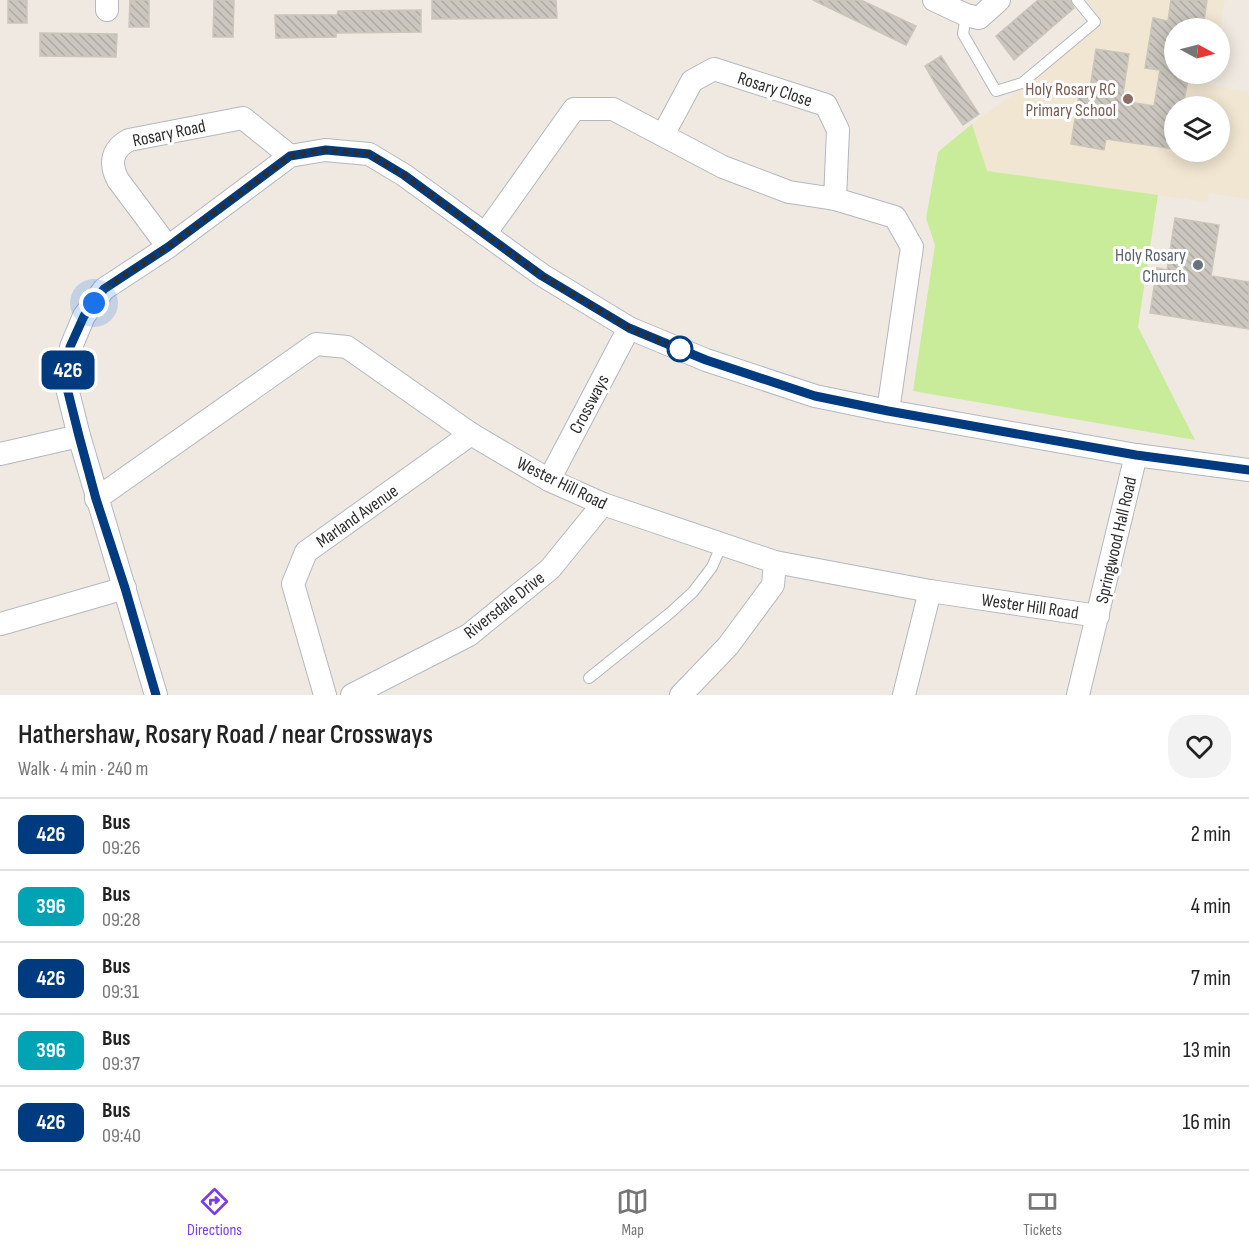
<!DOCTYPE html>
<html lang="en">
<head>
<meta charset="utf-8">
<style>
  body { margin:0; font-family:"Sofia Sans Condensed",sans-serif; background:#f2f2f2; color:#222; height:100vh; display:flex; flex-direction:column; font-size:22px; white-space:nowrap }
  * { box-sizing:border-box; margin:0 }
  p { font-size:20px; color:#767676 }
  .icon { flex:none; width:33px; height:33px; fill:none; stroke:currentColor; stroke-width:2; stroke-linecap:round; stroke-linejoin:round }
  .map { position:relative; height:695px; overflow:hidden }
  .panel { display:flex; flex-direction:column; background:#fff; flex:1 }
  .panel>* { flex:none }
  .badge { padding:0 12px; border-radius:9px; font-size:21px; line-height:39px }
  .needle { width:39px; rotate:97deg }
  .controls { position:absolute; left:1164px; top:18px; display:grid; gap:12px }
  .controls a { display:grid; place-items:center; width:66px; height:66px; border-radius:50%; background:#fff; box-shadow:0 3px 15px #0003; font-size:30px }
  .you { position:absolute; width:30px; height:30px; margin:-15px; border:4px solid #fff; border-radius:50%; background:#1a73e8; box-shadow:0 0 0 9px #1a73e833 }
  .map>.badge { position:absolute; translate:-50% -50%; box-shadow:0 0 0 3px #fff }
  .round { display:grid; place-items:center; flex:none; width:63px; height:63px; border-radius:24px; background:#f2f2f2 }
  .summary { display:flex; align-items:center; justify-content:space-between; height:102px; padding:0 18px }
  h1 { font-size:28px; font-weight:600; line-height:45px }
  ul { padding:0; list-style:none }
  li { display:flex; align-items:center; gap:18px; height:72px; padding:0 18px; border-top:2px solid #e0e0e0 }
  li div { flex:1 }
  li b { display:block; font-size:22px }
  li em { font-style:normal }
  li .badge { min-width:66px; font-weight:700; text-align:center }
  .menu { display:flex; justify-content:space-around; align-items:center; height:84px; border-top:2px solid #e0e0e0; background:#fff; font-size:16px; color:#767676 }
  .menu a { display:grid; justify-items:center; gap:3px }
  .menu .active { color:#7c3aed }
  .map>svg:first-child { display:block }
  .education { fill:#f0e6d1; fill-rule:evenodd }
  .pitch { fill:#c9ec9a }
  .building { fill:url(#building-back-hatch); stroke:#cbc5ba; stroke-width:1.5 }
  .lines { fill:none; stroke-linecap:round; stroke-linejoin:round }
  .service-casing { stroke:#b4b7c1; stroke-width:12 }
  .minor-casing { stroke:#b4b7c1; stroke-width:24 }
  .service { stroke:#fff; stroke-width:10 }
  .minor { stroke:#fff; stroke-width:22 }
  .line-casing { stroke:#fff; stroke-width:14 }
  .line { stroke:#003b80; stroke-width:9 }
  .walk { stroke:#2e2e2e; stroke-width:6; stroke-dasharray:0 10.8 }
  .education-dot { fill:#8d6e63; stroke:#fff; stroke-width:2 }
  .worship-dot { fill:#6b7280; stroke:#fff; stroke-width:2 }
  .stop-dot { fill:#fff; stroke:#003b80; stroke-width:3 }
  .labels { text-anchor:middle; stroke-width:6; stroke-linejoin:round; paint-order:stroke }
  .street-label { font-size:18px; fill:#2e2e2e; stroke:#fff }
  .education-label { font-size:18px; fill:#785e54; stroke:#fff; text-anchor:end }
  .worship-label { font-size:18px; fill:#5b616d; stroke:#fff; text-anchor:end }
</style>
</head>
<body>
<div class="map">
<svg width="1249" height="695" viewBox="0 0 1249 695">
  <defs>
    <pattern id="building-back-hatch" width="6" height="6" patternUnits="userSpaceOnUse" patternTransform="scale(1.5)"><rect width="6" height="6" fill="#cbc7bf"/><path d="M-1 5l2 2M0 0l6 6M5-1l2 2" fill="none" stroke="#afaba4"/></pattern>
  </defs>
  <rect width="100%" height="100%" fill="#efe9e1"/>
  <path class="education" d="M 1087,0 L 1225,0 L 1220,29 L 1174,28 L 1174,74 L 1212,74 L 1210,85 L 1249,92 L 1249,199 L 1209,193 L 1207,202 L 986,171 L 972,124 L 1021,89 L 1102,22 ZM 1174,106 L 1220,106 L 1220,152 L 1174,152 Z"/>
  <polygon class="pitch" points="972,124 987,171 1158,195 1138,327 1195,440 913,391 935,245 926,218 938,152"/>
  <g class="building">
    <rect x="8" y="0" width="19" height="23"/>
    <polygon points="130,0 149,0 149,27 129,27"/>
    <polygon points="214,0 234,0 233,37 213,37"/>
    <polygon points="432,0 556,0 557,18 432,19"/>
    <polygon points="813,0 861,0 916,26 906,45"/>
    <polygon points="1038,0 1070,0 1074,8 1014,60 996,36"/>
    <polygon points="1171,0 1207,0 1203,28 1174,28 1174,74 1189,74 1183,106 1174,106 1174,149 1106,139 1104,150 1071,144 1079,94 1089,95 1096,49 1129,54 1122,101 1154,106 1160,70 1145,68 1153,18 1168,21"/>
    <polygon points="421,10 421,32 336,33 336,37 276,38 275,15 337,15 338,11"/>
    <polygon points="40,33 117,34 116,57 40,56"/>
    <polygon points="941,56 979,114 963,125 940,92 925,66"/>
    <polygon points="1175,218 1219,225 1211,276 1249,282 1249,329 1150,313 1157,268 1167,270"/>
  </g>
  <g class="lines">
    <defs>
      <g id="service">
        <polyline points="966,15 963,34 996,91 1022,83 1095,22 1077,0"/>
        <polyline points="589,678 670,613 693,592 712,567 722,544"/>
      </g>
      <g id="minor">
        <polyline points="107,0 107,10"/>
        <polyline points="934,0 966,15 979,18 999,0"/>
        <polyline points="663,135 692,81 714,69 826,105 838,130 835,199"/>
        <polyline points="485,234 574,109 613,109 723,167 789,192 835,199 895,217 912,247 888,411"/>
        <path d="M 168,247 L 118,180 C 109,163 112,149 129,140 L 243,118 L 290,156"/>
        <polyline points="0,454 79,436"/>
        <polyline points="549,480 629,328"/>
        <polyline points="96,499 316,344 347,347 471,434 549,480 603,504 775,562 930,591 1098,616"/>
        <polyline points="1,624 125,588"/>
        <polyline points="156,695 79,436 66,384 71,347 84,316 104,289 168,247 290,156 325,150 369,154 404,175 542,275 629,328 706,360 815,396 888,411 1136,455 1249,470"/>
        <polyline points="325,695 293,584 306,552 471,434"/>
        <polyline points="352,695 469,635 550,569 603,504"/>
        <polyline points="681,695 728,646 773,585 775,562"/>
        <polyline points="904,695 930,591"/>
        <polyline points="1078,695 1136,455"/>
      </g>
    </defs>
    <use href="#service" class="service-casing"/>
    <use href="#minor" class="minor-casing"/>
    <use href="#service" class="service"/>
    <use href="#minor" class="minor"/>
  </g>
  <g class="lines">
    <defs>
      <polyline id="line" points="156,695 125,588 96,499 79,436 66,384 70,347 84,316 104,289 168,247 290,156 326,150 369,154 404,175 542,276 629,328 706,360 815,396 888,411 1136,455 1249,470"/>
    </defs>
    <use href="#line" class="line-casing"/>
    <use href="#line" class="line"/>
    <polyline class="walk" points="94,303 104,289 168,247 290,156 326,150 369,154 404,175 542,276 629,328 687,352 680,349"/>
  </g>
  <circle class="education-dot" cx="1128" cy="99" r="6"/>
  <circle class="worship-dot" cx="1198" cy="265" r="6"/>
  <circle class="stop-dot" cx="680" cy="349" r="12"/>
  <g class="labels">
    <g class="street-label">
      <text transform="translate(775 89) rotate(18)" y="6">Rosary Close</text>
      <text transform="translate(169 133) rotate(-12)" y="6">Rosary Road</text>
      <text transform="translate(589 404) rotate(-62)" y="6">Crossways</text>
      <text transform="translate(562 483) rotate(26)" y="6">Wester Hill Road</text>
      <text transform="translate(357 516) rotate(-35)" y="6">Marland Avenue</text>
      <text transform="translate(1116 540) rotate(-77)" y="6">Springwood Hall Road</text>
      <text transform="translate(504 605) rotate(-38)" y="6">Riversdale Drive</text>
      <text transform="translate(1030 606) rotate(8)" y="6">Wester Hill Road</text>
    </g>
    <g class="education-label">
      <text x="1116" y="95">Holy Rosary RC<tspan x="1116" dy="21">Primary School</tspan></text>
    </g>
    <g class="worship-label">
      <text x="1186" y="261">Holy Rosary<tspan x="1186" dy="21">Church</tspan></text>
    </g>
  </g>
</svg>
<div class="controls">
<a><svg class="needle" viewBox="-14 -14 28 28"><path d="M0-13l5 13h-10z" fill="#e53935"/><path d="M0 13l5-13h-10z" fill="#767676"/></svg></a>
<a><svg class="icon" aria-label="layers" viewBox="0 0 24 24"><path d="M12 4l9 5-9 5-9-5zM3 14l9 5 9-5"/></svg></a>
</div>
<div class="you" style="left:94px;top:303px"></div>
<b class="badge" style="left:68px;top:370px;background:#003b80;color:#fff">426</b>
</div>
<section class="panel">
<div class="summary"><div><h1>Hathershaw, Rosary Road / near Crossways</h1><p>Walk · 4 min · 240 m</p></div><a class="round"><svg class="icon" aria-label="heart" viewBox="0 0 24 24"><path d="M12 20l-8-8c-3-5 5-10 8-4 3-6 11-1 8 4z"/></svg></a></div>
<ul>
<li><span class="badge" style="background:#003b80;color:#fff">426</span><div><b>Bus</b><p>09:26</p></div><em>2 min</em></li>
<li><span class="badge" style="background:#00a3b4;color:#fff">396</span><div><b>Bus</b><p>09:28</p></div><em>4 min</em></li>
<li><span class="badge" style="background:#003b80;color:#fff">426</span><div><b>Bus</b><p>09:31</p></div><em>7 min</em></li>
<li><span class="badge" style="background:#00a3b4;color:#fff">396</span><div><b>Bus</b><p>09:37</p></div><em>13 min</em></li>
<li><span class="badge" style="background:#003b80;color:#fff">426</span><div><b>Bus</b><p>09:40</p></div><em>16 min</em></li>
</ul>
</section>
<nav class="menu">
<a class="active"><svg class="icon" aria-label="directions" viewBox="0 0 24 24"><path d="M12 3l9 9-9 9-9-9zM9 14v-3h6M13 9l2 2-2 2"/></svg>Directions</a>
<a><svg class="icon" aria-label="map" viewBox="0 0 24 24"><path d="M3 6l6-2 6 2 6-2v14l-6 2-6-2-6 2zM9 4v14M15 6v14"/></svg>Map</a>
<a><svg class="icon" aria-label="tickets" viewBox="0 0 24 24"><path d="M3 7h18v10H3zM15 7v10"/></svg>Tickets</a>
</nav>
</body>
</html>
